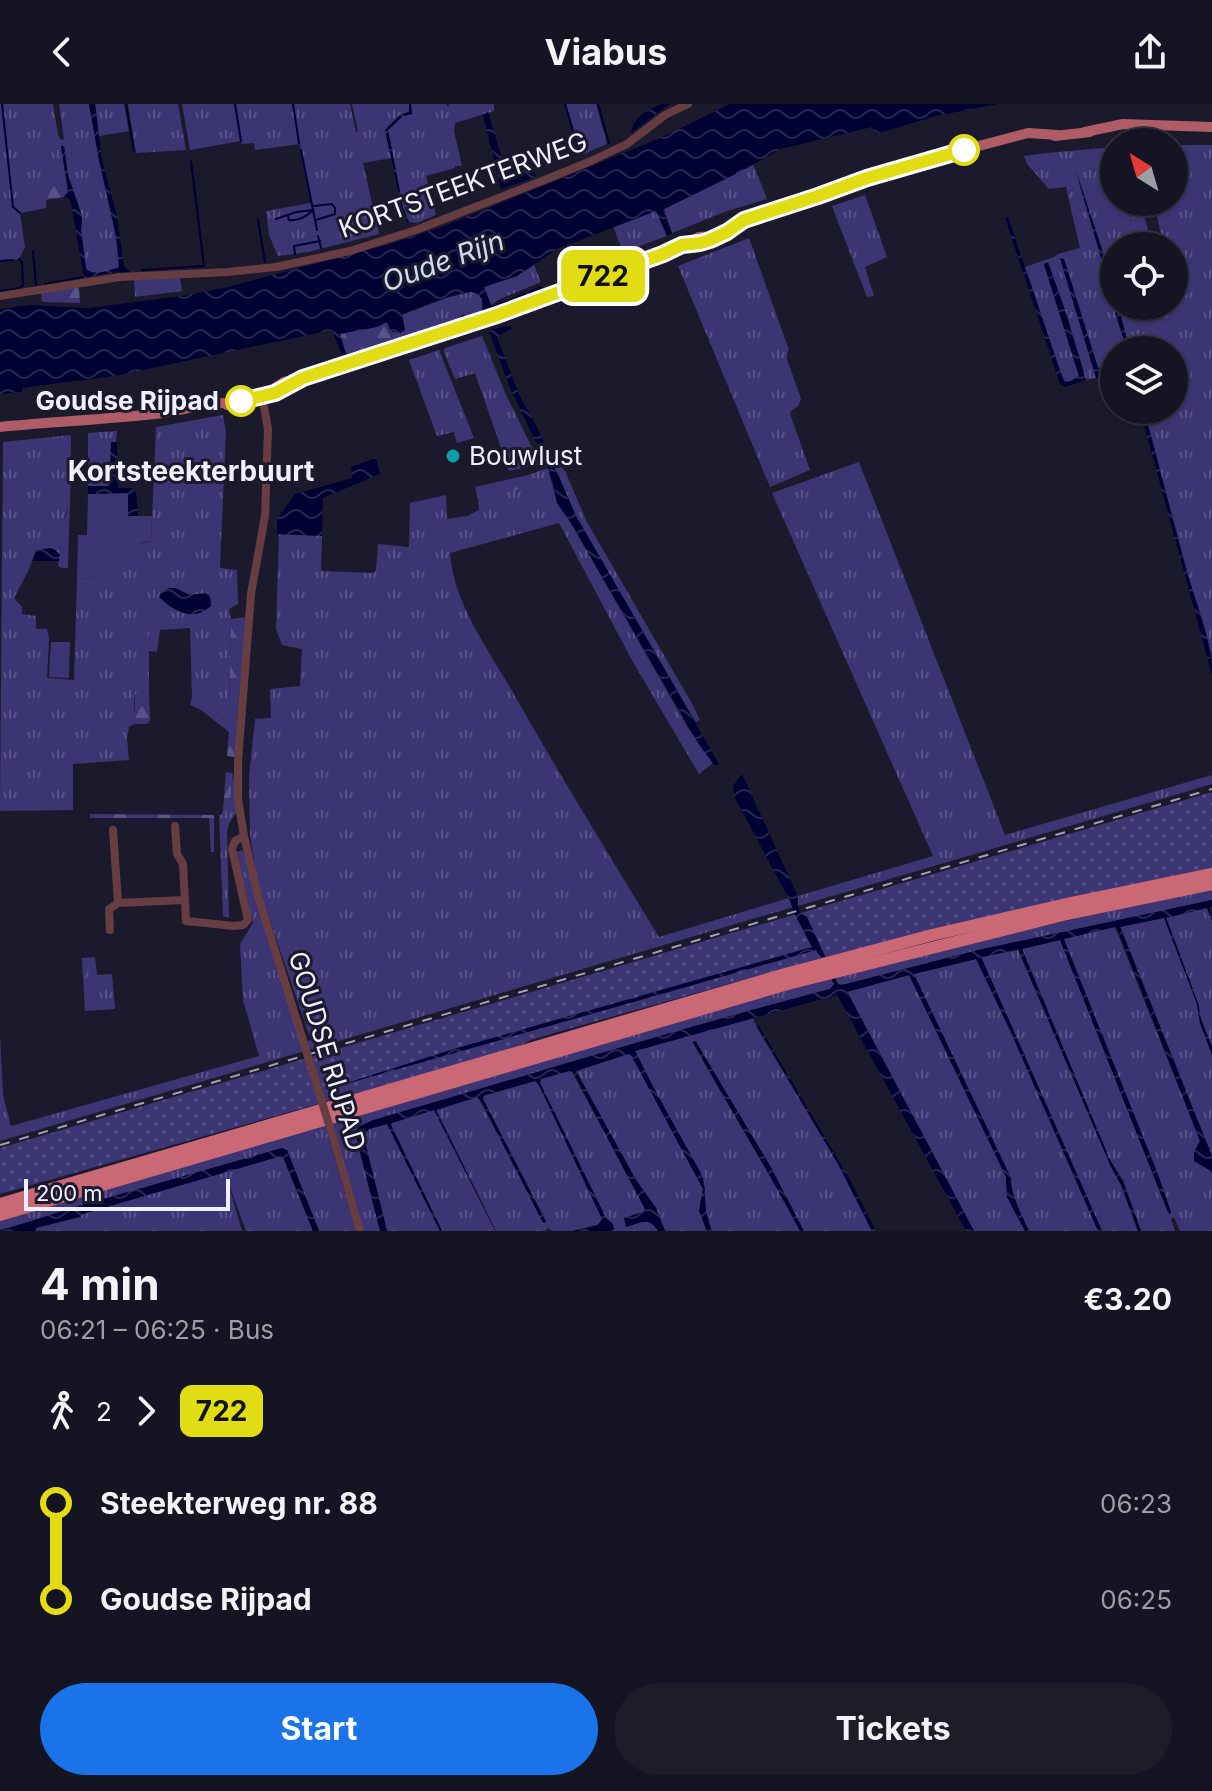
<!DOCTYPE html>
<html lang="en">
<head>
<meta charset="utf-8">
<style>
  body { margin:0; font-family:Inter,sans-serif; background:#1d1d2a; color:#f1f3f6; height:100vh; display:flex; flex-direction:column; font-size:30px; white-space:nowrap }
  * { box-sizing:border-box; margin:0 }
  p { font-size:26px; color:#9d9ea5 }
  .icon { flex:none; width:44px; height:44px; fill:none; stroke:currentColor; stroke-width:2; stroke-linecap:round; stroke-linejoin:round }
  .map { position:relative; height:1127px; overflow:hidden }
  .drawer { display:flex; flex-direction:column; background:#141422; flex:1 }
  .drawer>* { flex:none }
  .badge { padding:0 16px; border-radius:12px; font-size:28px; line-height:52px }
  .needle { width:52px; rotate:323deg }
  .tools { position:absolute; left:1100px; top:24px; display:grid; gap:16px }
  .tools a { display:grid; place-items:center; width:88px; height:88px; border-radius:50%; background:#141422; box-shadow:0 2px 6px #0004,0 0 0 2px #333340; font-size:40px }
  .scale { position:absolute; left:24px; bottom:20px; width:206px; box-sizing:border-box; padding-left:8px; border:4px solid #eff0fe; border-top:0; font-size:22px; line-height:28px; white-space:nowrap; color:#eff0fe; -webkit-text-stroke:6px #1b1a2d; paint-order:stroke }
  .map>.badge { position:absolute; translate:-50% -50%; box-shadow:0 0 0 4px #fff }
  .legs { display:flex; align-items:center; gap:12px; height:88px; padding:0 40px; font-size:26px }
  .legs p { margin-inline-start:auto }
  .headline { display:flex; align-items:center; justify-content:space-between; height:136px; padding:0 40px }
  h1 { font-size:44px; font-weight:700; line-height:60px }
  .primary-button { display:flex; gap:16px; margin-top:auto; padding:16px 40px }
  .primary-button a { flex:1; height:92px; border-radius:48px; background:#1a73e8; color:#fff; font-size:32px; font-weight:700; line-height:92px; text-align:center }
  .primary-button a+a { background:#1d1d2a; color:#f1f3f6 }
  ul { padding:0 40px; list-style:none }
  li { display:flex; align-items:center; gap:28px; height:96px; font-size:30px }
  li i { display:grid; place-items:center; width:12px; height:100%; margin:0 10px; background:currentColor }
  li i::after { content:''; width:20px; height:20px; margin:-10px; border:6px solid; border-radius:50%; background:#141422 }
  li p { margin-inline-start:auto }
  li:first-child i { background:linear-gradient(#0000 50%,currentColor 0) }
  li:last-child i { background:linear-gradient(currentColor 50%,#0000 0) }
  header { display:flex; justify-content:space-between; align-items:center; height:104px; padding:0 40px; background:#141422; font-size:36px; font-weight:700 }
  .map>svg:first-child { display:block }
  .grass { fill:url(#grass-tufts); fill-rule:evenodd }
  .forest { fill:url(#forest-firs) }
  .park { fill:url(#park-dots) }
  .garden { fill:#3c3573 }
  .water { fill:url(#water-waves) }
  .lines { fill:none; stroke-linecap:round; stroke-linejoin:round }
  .stream { stroke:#000133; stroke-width:2 }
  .minor { stroke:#663e42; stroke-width:8 }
  .major { stroke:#af5c67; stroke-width:10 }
  .highway { stroke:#cb6876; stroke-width:12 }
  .rail { stroke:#a2a2b2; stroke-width:2; stroke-dasharray:10 10; stroke-linecap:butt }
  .minor-bridge { stroke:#663e42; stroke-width:8 }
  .line-1-casing { stroke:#fff; stroke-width:18 }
  .line-1 { stroke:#e1dc14; stroke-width:12 }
  .stop-1-dot { fill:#fff; stroke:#e1dc14; stroke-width:4 }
  .culture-dot { fill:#0f9aa8; stroke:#1b1a2d; stroke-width:3 }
  .labels { text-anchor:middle; stroke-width:6; stroke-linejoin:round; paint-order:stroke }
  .street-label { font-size:26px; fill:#eff0fe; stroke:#1b1a2d }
  .stop-label { font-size:26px; font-weight:bold; fill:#eff0fe; stroke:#1b1a2d; text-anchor:end }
  .poi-label { font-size:26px; fill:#eff0fe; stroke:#1b1a2d; text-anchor:start }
  .water-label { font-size:28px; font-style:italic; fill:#cfdbf0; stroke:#1b1a2d }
  .neighbourhood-label { font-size:28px; font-weight:bold; fill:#eff0fe; stroke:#1b1a2d }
</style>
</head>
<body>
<header><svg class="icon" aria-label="back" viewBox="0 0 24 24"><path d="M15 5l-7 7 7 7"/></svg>Viabus<svg class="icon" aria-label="share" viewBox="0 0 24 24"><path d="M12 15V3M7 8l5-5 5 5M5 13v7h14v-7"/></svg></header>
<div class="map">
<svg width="1212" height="1127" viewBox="0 0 1212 1127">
  <defs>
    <pattern id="grass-tufts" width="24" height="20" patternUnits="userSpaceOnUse" patternTransform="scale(2)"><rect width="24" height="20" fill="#3c3573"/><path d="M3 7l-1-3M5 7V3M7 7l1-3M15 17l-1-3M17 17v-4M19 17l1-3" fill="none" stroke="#585388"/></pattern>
    <pattern id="forest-firs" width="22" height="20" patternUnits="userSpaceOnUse" patternTransform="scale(2)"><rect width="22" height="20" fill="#3c3573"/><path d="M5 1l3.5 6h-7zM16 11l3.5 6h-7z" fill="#585388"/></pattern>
    <pattern id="park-dots" width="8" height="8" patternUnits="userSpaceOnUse" patternTransform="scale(2)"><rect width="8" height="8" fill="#3c3573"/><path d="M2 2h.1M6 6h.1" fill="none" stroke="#585388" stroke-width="1.8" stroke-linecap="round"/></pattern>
    <pattern id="water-waves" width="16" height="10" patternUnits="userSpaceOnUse" patternTransform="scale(2)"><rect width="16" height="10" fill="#000133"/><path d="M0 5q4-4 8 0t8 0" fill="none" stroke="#262652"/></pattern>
  </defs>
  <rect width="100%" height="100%" fill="#1b1a2d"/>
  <g class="grass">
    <path d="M 0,0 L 53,0 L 58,31 L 61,36 L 64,35 L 59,0 L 89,0 L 99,56 L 116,132 L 119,164 C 107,167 96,173 86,165 L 81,126 L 82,112 L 68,72 L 64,42 L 61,43 L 63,56 L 47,60 L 46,104 L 20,109 L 25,143 L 19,155 L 0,157 Z"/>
    <polygon points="95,0 124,0 129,27 99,32"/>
    <polygon points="128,0 178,0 186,46 136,49"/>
    <polygon points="182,0 350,0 356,28 358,27 352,0 409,0 410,7 400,11 385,26 391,54 363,59 379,130 308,148 278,152 269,131 266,107 311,99 300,40 255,46 254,39 242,40 241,37 190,46"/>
    <polygon points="411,0 446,0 448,3 449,0 494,0 494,7 455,19 454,27 462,62 455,62 455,64 426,72 436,111 417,119 409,118 403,103 388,26 403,11 412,10"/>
    <polygon points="566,0 596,0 607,40 581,51"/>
    <polygon points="1174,41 1212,41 1212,552 1187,467 1144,306 1174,306 1174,246 1130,246 1118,202 1174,202 1174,142 1114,142 1114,186 1107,160 1077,69 1102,157 1108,186 1127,246 1114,246 1114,260 1098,264 1064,155 1060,154 1096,274 1086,276 1066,209 1048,159 1044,161 1079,272 1071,277 1065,278 1058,262 1025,163 1054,153 1058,150 1080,144 1066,83 1049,85 1027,60 1024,52 1047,49 1114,43 1114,98 1141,98 1150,135 1152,138 1158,140 1163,137 1153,98 1174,98"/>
    <polygon points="753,60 767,95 727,107 672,129 664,105"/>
    <polygon points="865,91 887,153 865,163 874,192 867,193 832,102"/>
    <polygon points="656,107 667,132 623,148 613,122"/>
    <polygon points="749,134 789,246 787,249 787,255 801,295 798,302 791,307 790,310 810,366 770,383 678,162"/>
    <polygon points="534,161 541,178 500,195 491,201 484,183 517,172"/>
    <polygon points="180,173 182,187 135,193 134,176"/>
    <polygon points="471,188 477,189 482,194 482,209 466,216 464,210 461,212 461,216 393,237 390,225 400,229 404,226 402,211 446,194"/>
    <polygon points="482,232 506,291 540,360 509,367 475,269 455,275 444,248 445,244"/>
    <polygon points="439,246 474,334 457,339 454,328 437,332 409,256"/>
    <path d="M 223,311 L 226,328 L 220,464 L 237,466 L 238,500 L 229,505 L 231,515 L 229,601 L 238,602 L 237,625 L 204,599 L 192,593 L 190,524 L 159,526 L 149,531 L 149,590 L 135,590 L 134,593 L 134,620 L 129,623 L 127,634 L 129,656 L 73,660 L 73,706 L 0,707 L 3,338 L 71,331 L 70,402 L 65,410 L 60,451 L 54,445 L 36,446 L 29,465 L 14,494 L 22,503 L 22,510 L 36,512 L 36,525 L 47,525 L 49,535 L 47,574 L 74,576 L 77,475 L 110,472 L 111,458 L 134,441 L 151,437 L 156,323 ZM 175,484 L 190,491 L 208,489 L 210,492 L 211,502 L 197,510 Z"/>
    <polygon points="117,327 116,338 111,338 110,379 109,382 88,382 88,329"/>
    <polygon points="859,358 1005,731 1212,671 1212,680 798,802 798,792 933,752 772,389"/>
    <polygon points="554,362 561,363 565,367 587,418 691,598 700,616 696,618 691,610 576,412"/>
    <path d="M 548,364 L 557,399 L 571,419 L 688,624 L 713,659 L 699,670 L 633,558 L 559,419 L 450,449 C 453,498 488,545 512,587 C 559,670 609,751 659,833 L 789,794 L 793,803 L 0,1037 L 0,931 L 3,991 L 11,1022 L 259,952 L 243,896 L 240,840 L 253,819 L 236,748 L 243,746 L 301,939 L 311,936 L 258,782 L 250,730 L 249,673 L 255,615 L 271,614 L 270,585 L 300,582 L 302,545 L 282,541 L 276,525 L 279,430 L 322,432 L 321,467 L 371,469 L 375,468 L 376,465 L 378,440 L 409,443 L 410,399 L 446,391 L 447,415 L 467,412 L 479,406 L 478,395 L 530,382 L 528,371 Z"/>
    <polygon points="233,669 237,708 229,719 227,728 229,814 223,812 219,711 221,711 223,707 229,707"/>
    <path d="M 1212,785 L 1212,796 L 978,846 L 843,881 L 838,880 L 835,874 C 960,839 1086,812 1212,785 Z"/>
    <polygon points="1207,803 1212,818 1212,943 1201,915 1198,899 1166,813"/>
    <polygon points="1164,813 1197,900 1200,919 1212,951 1212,1052 1120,822"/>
    <polygon points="1115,823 1200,1037 1194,1048 1194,1057 1211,1067 1212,1070 1212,1127 1180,1127 1174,1113 1171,1115 1175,1127 1141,1127 1123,1077 1110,1056 1022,845 1060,836 1168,1109 1171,1109 1170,1105 1157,1068 1063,835"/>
    <polygon points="1018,846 1111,1063 1121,1081 1138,1127 1102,1127 982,855 982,853"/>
    <polygon points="95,853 97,871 112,870 115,905 85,907 82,854"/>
    <path d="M 976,855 L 1009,924 L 1098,1127 L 1029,1127 C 1022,1112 1010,1089 1011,1074 L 916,877 L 914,870 Z"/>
    <polygon points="910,871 1006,1073 1007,1093 1025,1127 974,1127 847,887"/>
    <path d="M 832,875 L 835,880 L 830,885 C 670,927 513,975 356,1028 L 380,1127 L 363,1127 L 332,1019 L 765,892 Z"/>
    <path d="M 753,914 L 757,924 L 838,1060 L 872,1127 L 804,1127 L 769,1060 L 696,938 L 694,937 L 693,939 C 728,1002 766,1063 800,1127 L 712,1127 L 705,1105 L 705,1083 L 635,947 Z"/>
    <polygon points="628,950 631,950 703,1085 699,1107 707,1127 665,1127 656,1104 636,1076 576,967"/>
    <path d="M 569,967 L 572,968 L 645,1105 L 643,1108 L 624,1114 L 627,1123 C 641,1119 649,1112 658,1127 L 614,1127 L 613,1120 L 606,1114 L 540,979 L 540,975 Z"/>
    <polygon points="535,977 539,981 602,1115 598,1121 573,1127 552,1127 548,1124 545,1127 496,1127 436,1006 478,993 544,1119 546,1117 483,995 484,992"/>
    <polygon points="434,1006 495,1127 442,1127 391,1021 391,1019"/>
    <polygon points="387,1020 389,1022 440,1127 387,1127 365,1038 365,1031 369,1025"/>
    <polygon points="325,1021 356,1127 319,1127 287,1046 282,1044 0,1126 0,1116"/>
    <polygon points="281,1052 283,1054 313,1127 246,1127 227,1075 242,1127 36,1127 35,1124 80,1113 82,1110"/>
  </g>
  <g class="forest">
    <polygon points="63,56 68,87 64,93 46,96 44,63 47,60"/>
    <polygon points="332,100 335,104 335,110 315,116 312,103"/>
    <polygon points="79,183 80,199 42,198 41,189"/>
    <polygon points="387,218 393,237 346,250 340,230"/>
    <polygon points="528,371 531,382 478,395 475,383"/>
    <path d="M 70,402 L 68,459 L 68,464 L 61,464 L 58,462 C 60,443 60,417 70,402 Z"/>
    <polygon points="150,502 161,517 157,548 149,547"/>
    <polygon points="247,513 238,602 229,602 231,515"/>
    <polygon points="135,590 149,590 150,616 148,620 134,620"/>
    <polygon points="192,593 204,599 237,625 235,653 227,652 229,628 201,606 190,601"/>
    <polygon points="226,668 233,669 229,707 223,707"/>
    <polygon points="90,710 214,711 214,748 211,748 209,714 90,714"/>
  </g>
  <polygon class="park" points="1212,688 1212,765 948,823 821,854 554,929 531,936 515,944 0,1090 0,1044"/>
  <g class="garden">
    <polygon points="128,389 129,412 152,412 151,437 143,438 132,443 132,456 112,458 111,472 77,475 78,431 87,431 88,390"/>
    <polygon points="51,538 70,538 69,574 49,573"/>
  </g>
  <g class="water">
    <path d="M 89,0 L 95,0 L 102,55 L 117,112 L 124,163 L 128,166 L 142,167 L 109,169 L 84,174 L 71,99 L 68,94 L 64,93 L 68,87 L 61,42 L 64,42 L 68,71 L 82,112 L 81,126 L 86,165 C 96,173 107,166 118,164 L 119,161 L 116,132 L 99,56 Z"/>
    <polygon points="409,0 411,0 412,10 403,12 388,26 403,103 409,118 407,118 402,105 385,26 400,11 409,8"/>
    <path d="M 661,0 L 670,0 L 631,29 C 634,12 646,7 661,0 Z"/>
    <path d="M 730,0 L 998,0 L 936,12 L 876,30 L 872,23 L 781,45 L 738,69 L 664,105 L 663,107 L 672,129 L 667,132 L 656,107 L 557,145 L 517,172 L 484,183 L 491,201 L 493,202 L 541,182 L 542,184 L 483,209 L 482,195 C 478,191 477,188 471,188 C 454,188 419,205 402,210 L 405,226 L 400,229 L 392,228 L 387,218 L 377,223 L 340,230 L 346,250 L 342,252 L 332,226 L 115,272 L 22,284 L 22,288 L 0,290 L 0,205 L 30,201 L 89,204 L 181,192 L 228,183 L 390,140 L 442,123 L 658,35 Z"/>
    <polygon points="488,8 504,61 512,65 530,61 536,73 501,85 483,11"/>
    <polygon points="1075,65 1107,160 1114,186 1114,202 1118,202 1130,246 1127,246 1108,186 1102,157"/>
    <polygon points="1008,113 1063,275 1065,278 1071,277 1079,272 1044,160 1048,158 1066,209 1086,276 1065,283 1060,280 1005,114"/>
    <polygon points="1060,154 1064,155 1098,264 1114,260 1114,269 1096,274"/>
    <polygon points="511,222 512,225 497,233 519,290 540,329 576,412 719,660 718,661 714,661 698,639 571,419 557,399 553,379 546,359 509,282 490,230 491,225"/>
    <path d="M 1140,306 L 1144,306 C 1159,360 1172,415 1187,468 C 1197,502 1212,536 1212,571 Z"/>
    <polygon points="111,338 117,338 118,384 131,384 136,388 138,412 128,412 128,389 88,390 88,382 108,382 110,379"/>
    <polygon points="376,354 380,370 323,394 322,432 277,430 277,415 295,390 352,374 351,363"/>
    <polygon points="50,444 54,445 60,451 59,457 33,457 36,446"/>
    <path d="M 169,484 L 175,484 L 190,491 L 208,489 L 210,492 L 211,502 C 192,518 175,508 159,493 L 160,489 Z"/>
    <path d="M 742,670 L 798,792 L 797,799 L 800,809 L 807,813 L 835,874 L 838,880 L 842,881 L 978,846 L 1212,796 L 1212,802 L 1209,804 L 1212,818 L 1207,804 L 1166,814 L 1198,899 L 1201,915 L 1212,943 L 1212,951 L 1200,919 L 1197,900 L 1164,814 L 1120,823 L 1212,1052 L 1212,1070 L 1211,1067 L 1194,1057 L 1194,1048 L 1200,1037 L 1118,827 L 1115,823 L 1064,835 L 1157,1068 L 1170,1105 L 1171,1109 L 1169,1110 L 1060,836 L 1022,845 L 1110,1056 L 1123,1077 L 1141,1127 L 1138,1127 L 1121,1081 L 1111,1063 L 1018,845 L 982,853 L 982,855 L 1102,1127 L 1098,1127 L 1009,924 L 976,855 L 914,870 L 1011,1074 C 1010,1089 1022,1112 1029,1127 L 1025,1127 L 1007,1093 L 1006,1073 L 909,871 L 847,888 L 974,1127 L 966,1127 L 837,891 L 635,947 L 652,981 L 702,1071 C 707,1092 703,1106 712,1127 L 707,1127 L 699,1107 L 703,1085 L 631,951 L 628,950 L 576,967 L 636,1076 L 656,1104 L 665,1127 L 658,1127 C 649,1112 640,1119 626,1123 L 624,1114 L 643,1108 L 645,1105 L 573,968 L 569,967 L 541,975 L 540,979 L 606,1114 L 613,1120 L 614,1127 L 573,1127 L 598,1121 L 602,1115 L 539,981 L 535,977 L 484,991 L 483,995 L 546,1118 L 543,1119 L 481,997 L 477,993 L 436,1006 L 496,1127 L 434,1006 L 392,1019 L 391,1021 L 442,1127 L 440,1127 L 387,1020 L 369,1025 L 365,1031 L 365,1038 L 387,1127 L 380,1127 L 358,1041 L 356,1028 L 358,1023 L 373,1016 C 525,972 677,925 830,885 L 834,880 L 816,846 L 328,985 L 457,944 L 812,843 L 795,811 L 790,797 L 735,694 L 733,682 Z"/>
    <polygon points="757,922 759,922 849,1074 876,1127 872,1127 838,1060"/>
    <path d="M 694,937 L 696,938 L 769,1060 L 804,1127 L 800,1127 C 767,1063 728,1002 693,938 Z"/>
    <polygon points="282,1044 287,1046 319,1127 313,1127 284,1054 281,1052 83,1110 80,1113 36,1124 36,1127 0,1127 75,1103"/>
  </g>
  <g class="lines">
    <g class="stream">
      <polyline points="2,0 13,103 20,109"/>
      <polyline points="126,0 134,48"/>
      <polyline points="235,0 241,37"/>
      <polyline points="293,0 299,39"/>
      <polyline points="565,0 577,40"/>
      <polyline points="598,0 609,39"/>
      <polyline points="301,46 317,126"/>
      <polyline points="314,102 332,100 335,104 335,110 316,116"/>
      <path d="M 288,112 L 289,116 C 298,117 306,113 312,107"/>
      <polyline points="276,115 296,108 313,106"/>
      <polyline points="258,116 265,158"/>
      <polyline points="318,132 321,144"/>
      <polyline points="33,147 36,181"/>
      <polyline points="295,150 294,142 320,137"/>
      <polyline points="0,157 13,156"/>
      <polyline points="142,166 204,162 191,57"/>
      <polyline points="45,180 83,173"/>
      <polyline points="0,187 20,184 23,181 22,158 19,155"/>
    </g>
    <g class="minor">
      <polyline points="0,192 120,173 228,168 276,163 350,147 416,126 542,77 591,57 627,40 665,11 688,0"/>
      <polyline points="262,292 268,325 265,412 251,490 238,657 238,695 244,732 258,792 297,917"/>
      <polyline points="175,722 177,750 183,760 186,817 234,822 243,821 248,816 232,745 235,737 244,732"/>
      <polyline points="113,726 118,799 184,796"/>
      <polyline points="110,826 109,805 118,799"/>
      <polyline points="335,1040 360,1127"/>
    </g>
    <g class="major">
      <polyline points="1085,28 1123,20 1212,23"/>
      <polyline points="1055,32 1090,28"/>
      <polyline points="727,128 744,116 922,57 1028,29 1058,31"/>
      <polyline points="262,292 284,278 303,274 497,211 663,150 699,133 716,132"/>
      <polyline points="227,301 266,291"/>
      <path d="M 0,323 C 54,318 109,315 163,309 C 186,306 207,298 231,299"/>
    </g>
    <g class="highway">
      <polyline points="0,1100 785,870 932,831 1062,801 1212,770"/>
      <polyline points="0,1111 788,880 1063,811 1212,780"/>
    </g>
    <polyline class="rail" points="0,1041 1212,685"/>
    <polyline class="minor-bridge" points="297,917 335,1040"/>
  </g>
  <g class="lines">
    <defs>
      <polyline id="line-1" points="241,297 275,289 303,274 497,211 663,150 682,141 700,139 710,136 727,128 744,116 818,92 867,74 964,46"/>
    </defs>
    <use href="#line-1" class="line-1-casing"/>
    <use href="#line-1" class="line-1"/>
  </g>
  <g class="stop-1-dot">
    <circle cx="964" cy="46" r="14"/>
    <circle cx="241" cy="297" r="14"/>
  </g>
  <circle class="culture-dot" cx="453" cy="352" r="8"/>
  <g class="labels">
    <g class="street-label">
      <text transform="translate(463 81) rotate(-20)" y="9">KORTSTEEKTERWEG</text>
      <text transform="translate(327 947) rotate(73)" y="9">GOUDSE RIJPAD</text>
    </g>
    <g class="stop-label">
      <text x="219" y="306">Goudse Rijpad</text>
    </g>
    <g class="poi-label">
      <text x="469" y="361">Bouwlust</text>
    </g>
    <g class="water-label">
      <text transform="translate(443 157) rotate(-20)" y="10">Oude Rijn</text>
    </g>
    <g class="neighbourhood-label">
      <text x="191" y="377">Kortsteekterbuurt</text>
    </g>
  </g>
</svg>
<div class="tools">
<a><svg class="needle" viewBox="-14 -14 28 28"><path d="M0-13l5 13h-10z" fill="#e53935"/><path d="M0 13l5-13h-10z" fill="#9d9ea5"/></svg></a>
<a><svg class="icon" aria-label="locate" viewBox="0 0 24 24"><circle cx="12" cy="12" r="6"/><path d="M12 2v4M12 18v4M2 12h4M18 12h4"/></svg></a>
<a><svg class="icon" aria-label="layers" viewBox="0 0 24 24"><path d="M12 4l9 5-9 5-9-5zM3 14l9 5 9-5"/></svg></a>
</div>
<div class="scale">200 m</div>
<b class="badge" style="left:603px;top:172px;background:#e1dc14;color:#111">722</b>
</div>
<section class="drawer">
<div class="headline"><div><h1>4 min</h1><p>06:21 – 06:25 · Bus</p></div><b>€3.20</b></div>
<div class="legs"><svg class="icon" aria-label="walk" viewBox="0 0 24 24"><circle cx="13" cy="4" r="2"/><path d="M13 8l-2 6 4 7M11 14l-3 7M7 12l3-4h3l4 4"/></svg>2<svg class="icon" aria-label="forward" viewBox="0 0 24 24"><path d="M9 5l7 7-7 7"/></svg><b class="badge" style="background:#e1dc14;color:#111">722</b></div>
<ul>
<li><i style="color:#e1dc14"></i><b>Steekterweg nr. 88</b><p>06:23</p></li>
<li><i style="color:#e1dc14"></i><b>Goudse Rijpad</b><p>06:25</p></li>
</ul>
<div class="primary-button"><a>Start</a><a>Tickets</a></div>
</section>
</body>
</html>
